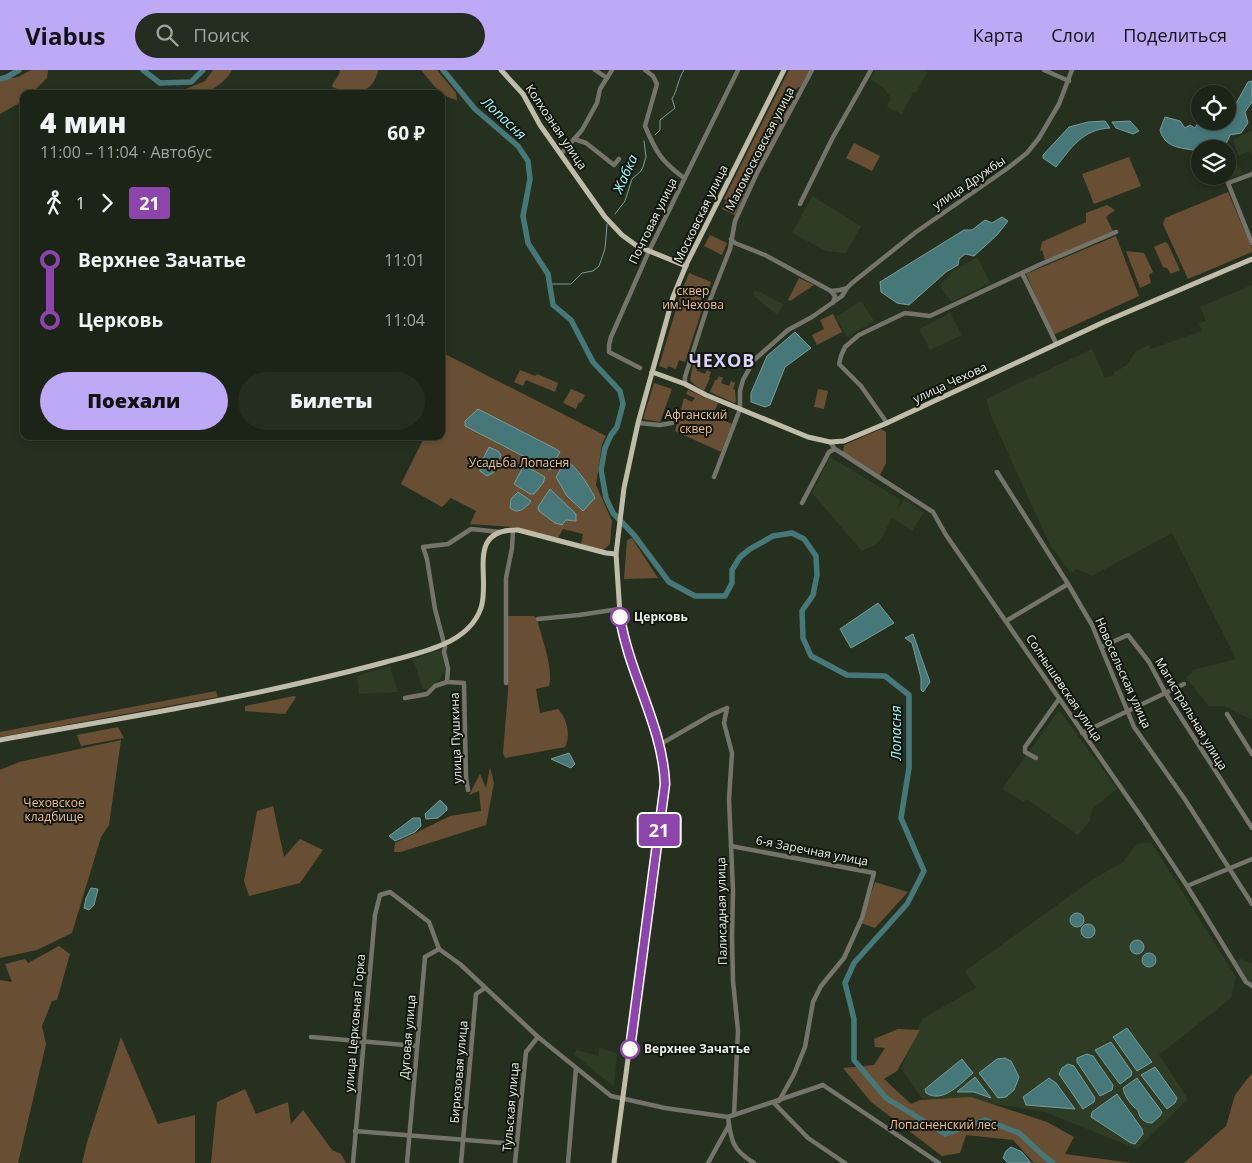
<!DOCTYPE html>
<html lang="ru">
<head>
<meta charset="utf-8">
<style>
  body { margin:0; font-family:"Open Sans",sans-serif; background:#252c20; color:#f1f3f6; height:100vh; display:flex; flex-direction:column; font-size:19px; white-space:nowrap }
  * { box-sizing:border-box; margin:0 }
  p { font-size:16px; color:#a0a4a1 }
  .icon { flex:none; width:28px; height:28px; fill:none; stroke:currentColor; stroke-width:2; stroke-linecap:round; stroke-linejoin:round }
  .map { position:relative; flex:1; overflow:hidden }
  .drawer { position:absolute; left:20px; top:20px; width:425px; height:350px; display:flex; flex-direction:column; background:#1c2417; border-radius:10px; box-shadow:0 2px 8px #0003,0 0 0 1px #3a4136 }
  .drawer>* { flex:none }
  .badge { padding:0 10px; border-radius:4px; font-size:18px; line-height:32px }
  .buttons { position:absolute; left:1191px; top:15px; display:grid; gap:10px }
  .buttons a { display:grid; place-items:center; width:45px; height:45px; border-radius:50%; background:#1c2417; box-shadow:0 2px 8px #0003,0 0 0 1px #3a4136; font-size:25px }
  .map>.badge { position:absolute; translate:-50% -50%; box-shadow:0 0 0 2px #fff }
  .legs { display:flex; align-items:center; gap:8px; height:55px; padding:0 20px; font-size:16px }
  .legs p { margin-inline-start:auto }
  .summary { display:flex; align-items:center; justify-content:space-between; height:85px; padding:0 20px }
  h1 { font-size:28px; font-weight:800; line-height:38px }
  .primary-button { display:flex; gap:10px; margin-top:auto; padding:10px 20px }
  .primary-button a { flex:1; height:58px; border-radius:30px; background:#bda9f5; color:#111; font-size:20px; font-weight:800; line-height:58px; text-align:center }
  .primary-button a+a { background:#252c20; color:#f1f3f6 }
  ul { padding:0 20px; list-style:none }
  li { display:flex; align-items:center; gap:18px; height:60px; font-size:19px }
  li i { display:grid; place-items:center; width:8px; height:100%; margin:0 6px; background:currentColor }
  li i::after { content:''; width:12px; height:12px; margin:-6px; border:4px solid; border-radius:50%; background:#1c2417 }
  li p { margin-inline-start:auto }
  li:first-child i { background:linear-gradient(#0000 50%,currentColor 0) }
  li:last-child i { background:linear-gradient(currentColor 50%,#0000 0) }
  header { display:flex; align-items:center; gap:30px; box-sizing:border-box; height:70px; padding:0 25px; background:#bda9f5; color:#111 }
  header strong { font-size:24px }
  nav { display:flex; gap:28px; margin-inline-start:auto; font-size:18px }
  .search { width:350px; height:45px; background:#252c20; display:flex; align-items:center; gap:12px; box-sizing:border-box; padding:0 18px; border-radius:28px; color:#a0a4a1; font-size:19px }
  .map>svg:first-child { display:block }
  .built { fill:#2e3b25 }
  .green { fill:#684f34 }
  .water { fill:#477879; stroke:#789c99 }
  .lines { fill:none; stroke-linecap:round; stroke-linejoin:round }
  .stream { stroke:#789c99; stroke-width:1 }
  .river { stroke:#477879; stroke-width:5.5 }
  .minor { stroke:#75746b; stroke-width:4.5 }
  .major { stroke:#bfbca9; stroke-width:5 }
  .line-1-casing { stroke:#fff; stroke-width:11 }
  .line-1 { stroke:#8e44ad; stroke-width:8 }
  .stop-1-dot { fill:#fff; stroke:#8e44ad; stroke-width:2.5 }
  .labels { text-anchor:middle; stroke-width:4; stroke-linejoin:round; paint-order:stroke }
  .street-label { font-size:12px; fill:#e9f0e5; stroke:#12160f }
  .park-label { font-size:12px; fill:#eebf8e; stroke:#12160f }
  .stop-label { font-size:12px; font-weight:bold; fill:#e9f0e5; stroke:#12160f; text-anchor:start }
  .water-label { font-size:14px; font-style:italic; fill:#9df4f6; stroke:#12160f }
  .district-label { font-size:18px; font-weight:bold; letter-spacing:1px; fill:#dcd2fd; stroke:#12160f }
</style>
</head>
<body>
<header>
<strong>Viabus</strong>
<div class="search"><svg class="icon" aria-label="search" viewBox="0 0 24 24"><circle cx="10" cy="10" r="6"/><path d="M15 15l6 6"/></svg>Поиск</div>
<nav><a>Карта</a><a>Слои</a><a>Поделиться</a></nav>
</header>
<div class="map">
<svg width="1252" height="1093" viewBox="0 0 1252 1093">
  <rect width="100%" height="100%" fill="#26301f"/>
  <g class="built">
    <polygon points="875,0 928,0 916,23 913,22 902,44 887,37 891,28 884,18 870,9"/>
    <polygon points="1252,60 1252,86 1250,81 1238,86 1233,70"/>
    <polygon points="1228,88 1231,97 1238,95 1242,104 1218,113 1216,106 1228,106"/>
    <polygon points="812,126 861,156 846,183 826,181 792,163"/>
    <polygon points="977,187 990,213 951,232 940,216 953,201"/>
    <polygon points="1252,215 1252,650 1224,636 1209,636 1186,608 1193,600 1236,589 1172,463 1092,506 1077,499 1071,503 1050,475 992,348 986,329 1092,279 1105,308 1114,305 1114,302 1126,296 1135,282 1149,275 1151,279 1201,261 1199,253 1206,251 1200,237"/>
    <polygon points="755,221 760,222 783,234 778,245 763,234 753,224"/>
    <polygon points="861,231 874,251 847,267 836,247"/>
    <polygon points="950,243 962,265 930,280 919,259"/>
    <polygon points="830,387 901,430 897,440 904,429 924,442 912,461 892,448 881,469 875,475 862,481 812,423"/>
    <polygon points="441,580 445,598 440,609 428,619 423,619 413,589"/>
    <polygon points="390,596 398,622 359,624 357,606"/>
    <polygon points="1059,640 1117,719 1092,739 1090,751 1078,765 1026,729 1024,732 1002,719"/>
    <polygon points="1151,772 1236,907 1231,928 1159,985 1188,1029 1137,1079 1045,1042 970,1030 922,1028 901,999 922,949 976,918 965,901 1092,810 1123,792 1137,774"/>
    <polygon points="1241,889 1252,894 1252,912 1246,910 1234,891"/>
    <polygon points="599,978 617,983 614,1017 574,984 577,980 598,986"/>
  </g>
  <g class="green">
    <polygon points="31,0 48,0 47,8 31,24 24,24 23,31 0,44 0,10 18,7"/>
    <path d="M 213,0 L 232,0 C 224,16 198,31 181,21 L 205,11 Z"/>
    <path d="M 340,0 L 378,0 L 378,2 C 370,27 353,25 332,17 C 333,10 339,8 340,0 Z"/>
    <path d="M 421,0 L 437,0 L 456,23 L 457,30 C 441,27 431,12 421,0 Z"/>
    <polygon points="789,0 810,0 800,17 797,18 789,35 790,38 760,93 757,95 748,110 749,114 735,145 722,139 726,130 724,129"/>
    <polygon points="854,73 880,86 872,101 846,88"/>
    <polygon points="1129,87 1141,116 1094,134 1082,104"/>
    <polygon points="1228,122 1252,178 1252,182 1188,209 1163,154 1165,148"/>
    <polygon points="1107,135 1115,140 1106,147 1113,161 1045,190 1042,180 1040,181 1042,172 1086,152 1086,143"/>
    <polygon points="710,165 727,173 722,185 704,176"/>
    <polygon points="1116,166 1139,226 1053,265 1026,204"/>
    <polygon points="1165,172 1168,174 1180,200 1171,204 1167,198 1163,197 1154,177"/>
    <polygon points="1126,181 1144,183 1153,202 1149,205 1151,213 1140,218"/>
    <polygon points="689,203 711,212 685,292 679,290 676,299 668,296 667,299 659,296 681,223"/>
    <polygon points="799,208 814,215 790,231 788,230"/>
    <polygon points="833,244 842,262 817,275 812,265 824,259 820,250"/>
    <polygon points="441,282 606,366 602,374 596,415 612,451 610,474 603,480 581,474 583,464 563,459 558,468 513,457 470,454 476,441 451,428 442,437 401,414 425,366 441,366"/>
    <polygon points="693,294 698,296 697,301 705,304 707,300 711,302 709,307 710,308 704,321 696,316 690,310"/>
    <polygon points="520,300 535,306 537,304 558,313 555,322 526,310 523,316 514,312"/>
    <polygon points="719,306 723,308 721,313 729,316 731,311 735,313 733,319 735,320 736,332 734,333 710,322 715,310 717,310"/>
    <polygon points="654,313 672,319 660,352 643,349"/>
    <polygon points="571,319 585,325 581,333 579,332 576,339 563,333"/>
    <polygon points="818,319 828,321 824,339 814,337"/>
    <polygon points="688,320 718,333 713,345 732,354 721,382 675,361 684,328 692,332 695,328 686,324"/>
    <polygon points="881,359 886,362 886,393 880,405 843,382 844,375"/>
    <polygon points="632,468 658,508 624,509 627,470"/>
    <path d="M 508,546 L 534,546 L 537,549 C 541,566 554,599 549,616 L 536,619 L 540,643 L 558,639 C 567,648 571,666 565,677 L 505,688 L 503,683 L 508,622 Z"/>
    <polygon points="216,621 218,627 0,667 0,662"/>
    <polygon points="294,626 296,627 285,644 245,641 245,636"/>
    <polygon points="118,657 124,668 81,676 77,665"/>
    <polygon points="121,670 109,755 101,767 72,863 37,880 0,888 0,700 19,692"/>
    <polygon points="490,697 494,713 486,755 401,782 394,782 395,773 450,746 481,741 479,721 469,725 480,704 486,718"/>
    <polygon points="273,736 284,787 300,769 323,780 300,813 249,826 244,811 257,741"/>
    <polygon points="875,812 908,822 875,858 861,853"/>
    <polygon points="59,876 70,884 57,930 52,931 42,956 46,974 18,1093 0,1093 0,910 12,912 5,894 25,889 28,893"/>
    <polygon points="898,959 920,960 897,1001 884,1009 911,1034 920,1030 971,1027 1047,1052 1074,1067 1065,1084 1132,1093 1034,1093 1013,1070 966,1065 960,1083 942,1086 871,1032 843,998 874,995 885,978 875,977 874,969"/>
    <polygon points="121,967 158,1054 195,1045 195,1093 82,1093 88,1069"/>
    <polygon points="1252,1003 1252,1093 1184,1093 1226,1056 1235,1025"/>
    <polygon points="245,1019 256,1044 288,1032 291,1054 303,1040 332,1080 341,1084 346,1093 211,1093 217,1032"/>
  </g>
  <g class="water">
    <path d="M 1252,11 L 1252,32 L 1245,42 L 1248,53 L 1241,63 L 1230,65 C 1223,84 1218,79 1200,79 L 1200,81 C 1183,78 1165,79 1160,60 L 1165,47 L 1180,51 L 1185,58 L 1190,55 L 1195,58 L 1198,53 L 1224,54 L 1228,51 L 1228,48 L 1248,12 Z"/>
    <path d="M 1105,51 L 1110,58 C 1083,59 1071,78 1056,97 L 1043,88 L 1043,85 L 1069,57 L 1088,52 Z"/>
    <polygon points="1130,51 1139,61 1133,64 1116,58 1112,52"/>
    <polygon points="1002,147 1008,151 997,165 974,186 965,184 959,189 958,195 946,202 909,235 897,233 881,222 880,212 964,160 972,160 985,150 992,153"/>
    <polygon points="795,262 811,278 785,297 770,335 765,337 751,332 751,323 767,286"/>
    <polygon points="478,339 556,379 560,382 550,400 465,356 465,351"/>
    <polygon points="489,377 498,381 501,385 494,402 487,406 480,401 480,395"/>
    <path d="M 566,390 C 578,399 588,414 595,428 L 583,441 L 567,426 L 556,407 Z"/>
    <polygon points="524,395 545,407 543,413 534,424 530,424 514,414"/>
    <polygon points="550,419 576,444 576,451 566,450 562,455 555,453 539,441 538,437"/>
    <path d="M 518,422 L 531,431 C 526,438 518,445 510,438 L 511,429 Z"/>
    <polygon points="878,533 894,553 851,578 840,559"/>
    <polygon points="913,564 930,612 923,622 921,620 921,608 912,573 905,568"/>
    <polygon points="569,683 575,694 571,698 551,689"/>
    <polygon points="440,730 447,737 447,740 438,748 426,749 425,744"/>
    <polygon points="413,748 420,748 421,756 415,762 395,771 389,766"/>
    <polygon points="91,818 98,819 94,835 89,840 84,838 86,828"/>
    <circle cx="1077" cy="850" r="7"/>
    <circle cx="1088" cy="861" r="7"/>
    <circle cx="1137" cy="877" r="7"/>
    <circle cx="1149" cy="890" r="7"/>
    <polygon points="1127,958 1152,992 1137,1001 1113,967"/>
    <polygon points="1111,972 1132,1002 1131,1006 1120,1014 1119,1013 1095,980"/>
    <polygon points="1087,984 1093,986 1113,1015 1112,1020 1100,1026 1077,992 1077,988"/>
    <polygon points="1005,988 1011,991 1019,1007 1014,1020 1006,1027 998,1028 979,1003 997,989"/>
    <path d="M 962,989 L 973,1003 C 961,1013 943,1034 926,1023 L 925,1019 Z"/>
    <polygon points="1068,994 1074,996 1095,1028 1094,1032 1083,1039 1059,1004 1062,998"/>
    <polygon points="1155,997 1177,1028 1175,1033 1167,1039 1141,1005"/>
    <polygon points="975,1007 991,1028 974,1022 957,1022"/>
    <polygon points="1049,1008 1056,1013 1075,1039 1026,1035 1023,1027"/>
    <path d="M 1137,1008 L 1162,1042 L 1160,1046 L 1152,1053 C 1144,1053 1139,1048 1138,1040 C 1131,1036 1124,1025 1123,1018 Z"/>
    <polygon points="1117,1024 1142,1059 1143,1064 1135,1074 1131,1073 1091,1047 1092,1042"/>
    <polygon points="1011,1077 1022,1082 1031,1093 1008,1093 1003,1088 1006,1081"/>
  </g>
  <g class="lines">
    <g class="stream">
      <path d="M 655,65 L 660,60 L 660,50 L 675,38 L 672,29 C 678,19 677,11 684,0"/>
      <polyline points="615,144 625,131 632,109 641,101 643,97 646,87 644,71"/>
      <polyline points="550,214 571,214 582,203 593,201 599,196 605,179 607,154"/>
    </g>
    <g class="river">
      <polyline points="143,0 160,13 191,12 203,0"/>
      <polyline points="443,0 475,39 518,76 528,91 530,109 523,146 528,173 548,204 553,235 571,250 593,292 620,321 623,334 617,357 611,365 605,378 601,400 606,428 613,443 634,465 669,512 695,526 725,526 732,513 732,500 740,487 750,479 773,466 792,463 804,469 816,486 817,505 813,525 802,541 803,568 811,586 847,605 885,606 909,625 909,698 901,748 924,801 907,834 854,893 845,913 854,949 854,990 886,1028 945,1064 985,1050 1019,1063 1045,1087 1053,1093"/>
      <polyline points="0,9 7,7 19,0"/>
    </g>
    <g class="minor">
      <polyline points="595,0 607,8"/>
      <path d="M 645,0 L 653,6 L 657,14 L 645,56 C 656,82 661,91 684,108"/>
      <polyline points="1044,0 1069,11"/>
      <polyline points="574,69 586,73 614,95 619,89"/>
      <polyline points="561,84 582,60 597,33 600,19 612,0"/>
      <polyline points="1252,104 1228,113 1252,173"/>
      <polyline points="800,134 832,69 871,0"/>
      <polyline points="731,169 735,173 765,185 831,221 835,226 833,233"/>
      <polyline points="1022,203 1056,273"/>
      <polyline points="831,221 840,220 847,218"/>
      <polyline points="640,298 609,282 609,275 611,267 649,181 738,0"/>
      <polyline points="685,314 685,307 708,235 730,179 735,151 757,103 812,0"/>
      <polyline points="638,353 660,355 672,353"/>
      <polyline points="887,353 861,316 839,294 841,286 845,277 859,265 905,243 930,246 1041,194 1116,162"/>
      <polyline points="830,372 835,379 933,442 946,465 1144,751 1187,816 1246,912 1252,916"/>
      <polyline points="997,402 1068,514 1092,555 1134,657 1184,728 1252,834"/>
      <polyline points="714,407 740,339 740,321 743,310 754,290 788,260 812,247 842,226 847,218 852,213 916,162 1008,98 1027,83 1039,68 1059,34 1072,0"/>
      <polyline points="802,433 829,382 835,379"/>
      <polyline points="538,549 579,545 619,539"/>
      <polyline points="1006,551 1068,514"/>
      <polyline points="1101,577 1128,565 1149,592 1166,624 1252,758"/>
      <polyline points="506,613 506,508 512,478 513,460"/>
      <polyline points="405,628 427,624 435,616 447,612"/>
      <polyline points="727,638 724,653 732,683 729,729 733,821 732,866 733,911 738,961 734,1045"/>
      <polyline points="1227,644 1252,684"/>
      <polyline points="1082,663 1184,614"/>
      <polyline points="659,675 711,645 727,638"/>
      <polyline points="1036,688 1025,682 1025,677 1059,629"/>
      <polyline points="468,720 466,708 464,613 447,612 448,598 444,582 445,577 435,539 427,489 423,477 448,474 471,459 500,462"/>
      <polyline points="731,776 874,803 862,848 844,888 821,916 813,932 805,977 794,1004 779,1031"/>
      <polyline points="1187,816 1252,789"/>
      <polyline points="311,967 417,976"/>
      <polyline points="774,1033 808,1068 845,1093"/>
      <path d="M 728,1047 C 731,1072 733,1080 754,1093"/>
      <polyline points="355,1061 517,1074"/>
      <polyline points="353,1093 375,845 380,825 390,822 429,852 439,879 460,894 538,967 611,1026 665,1038 728,1047 823,1015 939,1093"/>
      <polyline points="407,1093 425,887 439,879"/>
      <polyline points="461,1093 476,924 485,918"/>
      <polyline points="515,1093 526,982 538,967"/>
      <polyline points="568,1093 576,998"/>
      <polyline points="708,1093 729,1055"/>
    </g>
    <g class="major">
      <polyline points="501,0 523,24 540,55 605,147 622,165 637,176 686,196"/>
      <polyline points="652,302 685,314 706,325 808,367 830,372 844,371 887,353 1104,252 1252,189"/>
      <path d="M 0,670 C 103,651 207,635 309,611 C 335,605 360,599 386,592 C 405,587 426,582 444,574 C 460,567 475,555 481,538 C 491,508 465,458 518,460 L 606,483 L 616,484"/>
      <polyline points="614,1093 665,714 664,696 659,675 628,582 620,544 616,484 624,418 638,353 673,227 687,193 784,0"/>
    </g>
  </g>
  <g class="lines">
    <defs>
      <path id="line-1" d="M 620,547 C 629,604 663,657 665,714 L 630,979"/>
    </defs>
    <use href="#line-1" class="line-1-casing"/>
    <use href="#line-1" class="line-1"/>
  </g>
  <g class="stop-1-dot">
    <circle cx="620" cy="547" r="9"/>
    <circle cx="630" cy="979" r="9"/>
  </g>
  <g class="labels">
    <g class="street-label">
      <text transform="translate(556 57) rotate(56)" y="4">Колхозная улица</text>
      <text transform="translate(760 79) rotate(-63)" y="4">Маломосковская улица</text>
      <text transform="translate(969 113) rotate(-34)" y="4">улица Дружбы</text>
      <text transform="translate(701 144) rotate(-64)" y="4">Московская улица</text>
      <text transform="translate(653 151) rotate(-64)" y="4">Почтовая улица</text>
      <text transform="translate(950 313) rotate(-25)" y="4">улица Чехова</text>
      <text transform="translate(1123 603) rotate(66)" y="4">Новосельская улица</text>
      <text transform="translate(1064 618) rotate(56)" y="4">Солнышевская улица</text>
      <text transform="translate(1191 644) rotate(59)" y="4">Магистральная улица</text>
      <text transform="translate(456 668) rotate(-92)" y="4">улица Пушкина</text>
      <text transform="translate(812 781) rotate(11)" y="4">6-я Заречная улица</text>
      <text transform="translate(722 841) rotate(-91)" y="4">Палисадная улица</text>
      <text transform="translate(355 953) rotate(-85)" y="4">улица Церковная Горка</text>
      <text transform="translate(408 967) rotate(-85)" y="4">Дуговая улица</text>
      <text transform="translate(459 1002) rotate(-85)" y="4">Бирюзовая улица</text>
      <text transform="translate(511 1037) rotate(-85)" y="4">Тульская улица</text>
    </g>
    <g class="park-label">
      <text x="693" y="225">сквер<tspan x="693" dy="14">им.Чехова</tspan></text>
      <text x="696" y="349">Афганский<tspan x="696" dy="14">сквер</tspan></text>
      <text x="519" y="397">Усадьба Лопасня</text>
      <text x="54" y="737">Чеховское<tspan x="54" dy="14">кладбище</tspan></text>
      <text x="943" y="1059">Лопасненский лес</text>
    </g>
    <g class="stop-label">
      <text x="634" y="551">Церковь</text>
      <text x="644" y="983">Верхнее Зачатье</text>
    </g>
    <g class="water-label">
      <text transform="translate(504 48) rotate(43)" y="5">Лопасня</text>
      <text transform="translate(625 104) rotate(-66)" y="5">Жабка</text>
      <text transform="translate(896 663) rotate(-90)" y="5">Лопасня</text>
    </g>
    <g class="district-label">
      <text x="722" y="297">ЧЕХОВ</text>
    </g>
  </g>
</svg>
<div class="buttons">
<a><svg class="icon" aria-label="locate" viewBox="0 0 24 24"><circle cx="12" cy="12" r="6"/><path d="M12 2v4M12 18v4M2 12h4M18 12h4"/></svg></a>
<a><svg class="icon" aria-label="layers" viewBox="0 0 24 24"><path d="M12 4l9 5-9 5-9-5zM3 14l9 5 9-5"/></svg></a>
</div>
<b class="badge" style="left:659px;top:760px;background:#8e44ad;color:#fff">21</b>
<section class="drawer">
<div class="summary"><div><h1>4 мин</h1><p>11:00 – 11:04 · Автобус</p></div><b>60 ₽</b></div>
<div class="legs"><svg class="icon" aria-label="walk" viewBox="0 0 24 24"><circle cx="13" cy="4" r="2"/><path d="M13 8l-2 6 4 7M11 14l-3 7M7 12l3-4h3l4 4"/></svg>1<svg class="icon" aria-label="forward" viewBox="0 0 24 24"><path d="M9 5l7 7-7 7"/></svg><b class="badge" style="background:#8e44ad;color:#fff">21</b></div>
<ul>
<li><i style="color:#8e44ad"></i><b>Верхнее Зачатье</b><p>11:01</p></li>
<li><i style="color:#8e44ad"></i><b>Церковь</b><p>11:04</p></li>
</ul>
<div class="primary-button"><a>Поехали</a><a>Билеты</a></div>
</section>
</div>
</body>
</html>
